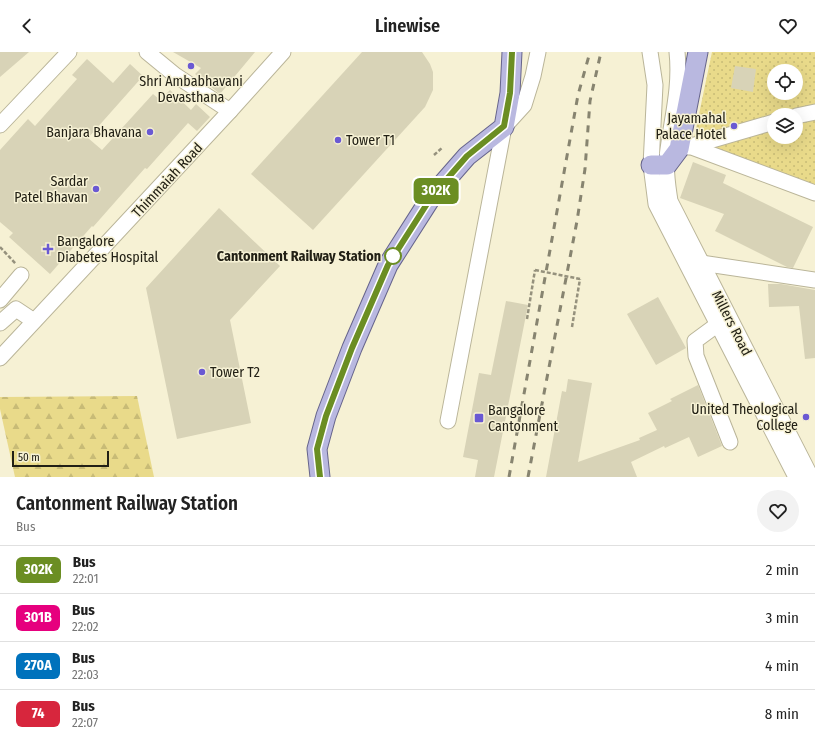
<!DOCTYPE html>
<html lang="en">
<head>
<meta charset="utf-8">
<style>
  body { margin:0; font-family:"Fira Sans Condensed",sans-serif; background:#f2f2f2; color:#222; height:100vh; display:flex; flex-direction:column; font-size:15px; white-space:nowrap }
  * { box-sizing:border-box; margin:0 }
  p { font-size:13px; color:#767676 }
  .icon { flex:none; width:22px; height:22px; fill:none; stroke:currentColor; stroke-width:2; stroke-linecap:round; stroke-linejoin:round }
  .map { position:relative; height:425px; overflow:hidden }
  .sheet { display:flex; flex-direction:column; background:#fff; flex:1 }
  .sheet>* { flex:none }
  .badge { padding:0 8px; border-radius:6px; font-size:14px; line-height:26px }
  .tools { position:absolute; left:767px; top:12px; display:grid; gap:8px }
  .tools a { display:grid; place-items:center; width:36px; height:36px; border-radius:50%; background:#fff; box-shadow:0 4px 16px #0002; font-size:20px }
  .scale { position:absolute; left:12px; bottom:10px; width:97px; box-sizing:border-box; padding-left:4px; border:2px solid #222015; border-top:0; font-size:11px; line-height:14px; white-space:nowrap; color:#222015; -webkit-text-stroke:3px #f6f1d4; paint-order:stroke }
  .map>.badge { position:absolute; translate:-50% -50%; box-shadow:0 0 0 2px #fff }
  .round { display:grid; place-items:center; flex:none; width:42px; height:42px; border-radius:21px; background:#f2f2f2 }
  .head { display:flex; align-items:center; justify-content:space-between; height:68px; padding:0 16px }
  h1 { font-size:19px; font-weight:600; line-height:30px }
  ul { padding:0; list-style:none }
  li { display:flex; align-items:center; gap:12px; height:48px; padding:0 16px; border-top:1px solid #e0e0e0 }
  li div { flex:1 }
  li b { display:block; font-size:15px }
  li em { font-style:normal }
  li .badge { min-width:44px; font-weight:700; text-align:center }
  header { display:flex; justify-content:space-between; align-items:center; height:52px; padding:0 16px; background:#fff; font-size:18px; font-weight:600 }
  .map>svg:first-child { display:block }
  .grass { fill:url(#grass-dots); fill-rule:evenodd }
  .forest { fill:url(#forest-firs) }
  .building { fill:#d8d3b7 }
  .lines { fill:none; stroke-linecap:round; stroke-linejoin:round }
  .minor-casing { stroke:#bab599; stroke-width:17 }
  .major-casing { stroke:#66648b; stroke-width:21 }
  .path { stroke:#95917d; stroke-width:2.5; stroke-dasharray:4 2; stroke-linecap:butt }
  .minor { stroke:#fff; stroke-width:15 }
  .major { stroke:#b9b8e0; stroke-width:19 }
  .rail { stroke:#878470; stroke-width:3; stroke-dasharray:7 7; stroke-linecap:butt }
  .path-bridge { stroke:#95917d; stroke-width:2.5; stroke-dasharray:4 2; stroke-linecap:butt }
  .line-casing { stroke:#fff; stroke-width:9 }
  .line { stroke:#6b8e23; stroke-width:6 }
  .poi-dot { fill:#6a59d3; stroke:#f6f1d4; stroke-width:1.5 }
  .stop-dot { fill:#fff; stroke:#6b8e23; stroke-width:2 }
  .labels { text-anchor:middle; stroke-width:3; stroke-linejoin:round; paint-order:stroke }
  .poi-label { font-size:14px; fill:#222015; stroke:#f6f1d4; text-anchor:end }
  .street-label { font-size:14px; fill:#222015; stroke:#f6f1d4 }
  .stop-label { font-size:14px; font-weight:bold; fill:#222015; stroke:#f6f1d4; text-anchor:end }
</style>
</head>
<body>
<header><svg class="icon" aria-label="back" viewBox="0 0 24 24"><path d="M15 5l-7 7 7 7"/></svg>Linewise<svg class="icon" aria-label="heart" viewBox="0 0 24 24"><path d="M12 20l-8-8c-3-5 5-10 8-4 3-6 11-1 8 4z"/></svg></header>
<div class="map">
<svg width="815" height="425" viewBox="0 0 815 425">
  <defs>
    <pattern id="grass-dots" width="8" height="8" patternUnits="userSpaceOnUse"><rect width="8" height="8" fill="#e9da8a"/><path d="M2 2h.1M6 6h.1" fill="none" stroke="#c8bb76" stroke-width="1.8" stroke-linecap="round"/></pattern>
    <pattern id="forest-firs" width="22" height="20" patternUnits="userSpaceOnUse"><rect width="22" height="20" fill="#e9da8a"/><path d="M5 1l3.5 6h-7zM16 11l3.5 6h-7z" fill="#c8bb76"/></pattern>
  </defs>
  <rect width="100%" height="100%" fill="#f6f1d4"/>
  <g class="grass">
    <path d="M 712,0 L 815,0 L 815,57 L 792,63 L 774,63 L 693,91 ZM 774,19 L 796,19 L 796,41 L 774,41 Z"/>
    <polygon points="815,65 815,138 698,94 774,75 774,85 796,85 796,70"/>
  </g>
  <polygon class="forest" points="137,344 154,425 15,425 0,357 0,345"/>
  <g class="building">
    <polygon points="0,0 29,0 0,25"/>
    <polygon points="173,0 255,0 220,42 195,22 201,16"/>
    <polygon points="362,0 422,0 430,12 433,20 433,38 425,55 313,178 251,122"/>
    <polygon points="87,7 113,31 130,12 143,24 88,86 102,98 153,42 160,48 170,38 191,58 196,52 210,65 197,79 188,71 147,117 145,116 93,175 92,174 50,222 9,185 13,181 0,170 0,98 28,67 35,74 77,27 72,23"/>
    <polygon points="735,14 756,17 753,40 731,36"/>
    <polygon points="693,110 726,123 723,131 813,175 793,216 787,215 715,179 724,162 680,146"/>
    <polygon points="219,156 280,214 230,268 251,371 177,387 146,236"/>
    <polygon points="768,232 781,232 815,238 815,306 805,307 799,254 769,255"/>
    <polygon points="658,245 686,296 656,313 627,262"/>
    <polygon points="506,249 528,253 494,425 475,425 478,408 463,405 479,321 491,323"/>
    <polygon points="568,327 592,331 578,410 640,388 639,386 657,378 648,361 672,349 670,347 698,333 722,394 698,405 689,385 665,396 664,394 631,410 637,425 546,425 562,339 566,340"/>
  </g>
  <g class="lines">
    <defs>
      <g id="minor">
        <polyline points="147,0 175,23 230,59"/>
        <polyline points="650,0 655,33 651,113 656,152 796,425"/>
        <path d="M 677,0 C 681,37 671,69 667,105 C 665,119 668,135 670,149 L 811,425"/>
        <polyline points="796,64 815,60"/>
        <polyline points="0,73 69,0"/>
        <polyline points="689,94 815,141"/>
        <polyline points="688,95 774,70"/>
        <polyline points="701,211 815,228"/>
        <polyline points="0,248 21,223"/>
        <polyline points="725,267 695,289 696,304 730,390"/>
        <polyline points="0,271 16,257 34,269"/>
        <polyline points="0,306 230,59 283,0"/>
        <polyline points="448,369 504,75 524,53 533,24 538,0"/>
      </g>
      <g id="major">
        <polyline points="651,113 667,113 679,97 698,0"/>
        <polyline points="320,425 317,397 326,364 352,296 388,213 432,144 467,104 504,75 510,41 512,0"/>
      </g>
    </defs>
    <use href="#minor" class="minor-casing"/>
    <use href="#major" class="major-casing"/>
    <g class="path">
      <polyline points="434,103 443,95"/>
      <polyline points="0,195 16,212"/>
      <polyline points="527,267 535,218"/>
      <polyline points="572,275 580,227"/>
    </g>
    <use href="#minor" class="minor"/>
    <use href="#major" class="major"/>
    <g class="rail">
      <polyline points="509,425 578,43 590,0"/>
      <polyline points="528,425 577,169 585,117 590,49 601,0"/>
    </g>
    <polyline class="path-bridge" points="535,218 580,227"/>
  </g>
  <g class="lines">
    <defs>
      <polyline id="line" points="320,425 317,397 326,364 352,296 388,213 432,144 467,104 504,74 510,41 512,0"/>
    </defs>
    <use href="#line" class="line-casing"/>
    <use href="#line" class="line"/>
  </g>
  <g class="poi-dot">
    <circle cx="191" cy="14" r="4"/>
    <circle cx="734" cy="74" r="4"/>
    <circle cx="150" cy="80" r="4"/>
    <circle cx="338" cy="88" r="4"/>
    <circle cx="96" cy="137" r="4"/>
    <path d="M46 191h4v4h4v4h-4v4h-4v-4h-4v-4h4z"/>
    <circle cx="202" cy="320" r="4"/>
    <circle cx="806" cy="365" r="4"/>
    <rect x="474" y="361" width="10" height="10" rx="2"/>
  </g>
  <circle class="stop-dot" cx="393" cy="204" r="8"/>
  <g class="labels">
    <g class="poi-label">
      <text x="191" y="34" text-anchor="middle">Shri Ambabhavani<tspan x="191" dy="16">Devasthana</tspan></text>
      <text x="726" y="71">Jayamahal<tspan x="726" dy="16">Palace Hotel</tspan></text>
      <text x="142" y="85">Banjara Bhavana</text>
      <text x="346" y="93" text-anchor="start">Tower T1</text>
      <text x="88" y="134">Sardar<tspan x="88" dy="16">Patel Bhavan</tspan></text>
      <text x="57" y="194" text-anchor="start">Bangalore<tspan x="57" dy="16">Diabetes Hospital</tspan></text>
      <text x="210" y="325" text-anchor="start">Tower T2</text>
      <text x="798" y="362">United Theological<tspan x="798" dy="16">College</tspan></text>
      <text x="488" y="363" text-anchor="start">Bangalore<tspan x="488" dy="16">Cantonment</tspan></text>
    </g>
    <g class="street-label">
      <text transform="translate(167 128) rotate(-47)" y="5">Thimmaiah Road</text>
      <text transform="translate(732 271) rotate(63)" y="5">Millers Road</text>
    </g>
    <g class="stop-label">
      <text x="381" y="209">Cantonment Railway Station</text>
    </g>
  </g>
</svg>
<div class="tools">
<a><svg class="icon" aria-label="locate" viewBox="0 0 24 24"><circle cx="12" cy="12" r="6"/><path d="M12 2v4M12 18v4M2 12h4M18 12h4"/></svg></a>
<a><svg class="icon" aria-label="layers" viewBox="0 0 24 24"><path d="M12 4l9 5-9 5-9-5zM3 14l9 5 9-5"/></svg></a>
</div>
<div class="scale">50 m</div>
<b class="badge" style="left:436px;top:139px;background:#6b8e23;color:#fff">302K</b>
</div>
<section class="sheet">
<div class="head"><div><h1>Cantonment Railway Station</h1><p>Bus</p></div><a class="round"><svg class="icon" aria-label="heart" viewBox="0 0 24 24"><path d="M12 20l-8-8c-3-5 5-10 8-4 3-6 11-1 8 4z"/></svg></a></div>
<ul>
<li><span class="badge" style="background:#6b8e23;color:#fff">302K</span><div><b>Bus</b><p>22:01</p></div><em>2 min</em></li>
<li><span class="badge" style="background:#e6007e;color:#fff">301B</span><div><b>Bus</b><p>22:02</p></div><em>3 min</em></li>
<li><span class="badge" style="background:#0072bc;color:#fff">270A</span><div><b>Bus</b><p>22:03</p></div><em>4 min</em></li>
<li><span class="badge" style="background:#d7263d;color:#fff">74</span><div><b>Bus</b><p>22:07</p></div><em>8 min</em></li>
</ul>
</section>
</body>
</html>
